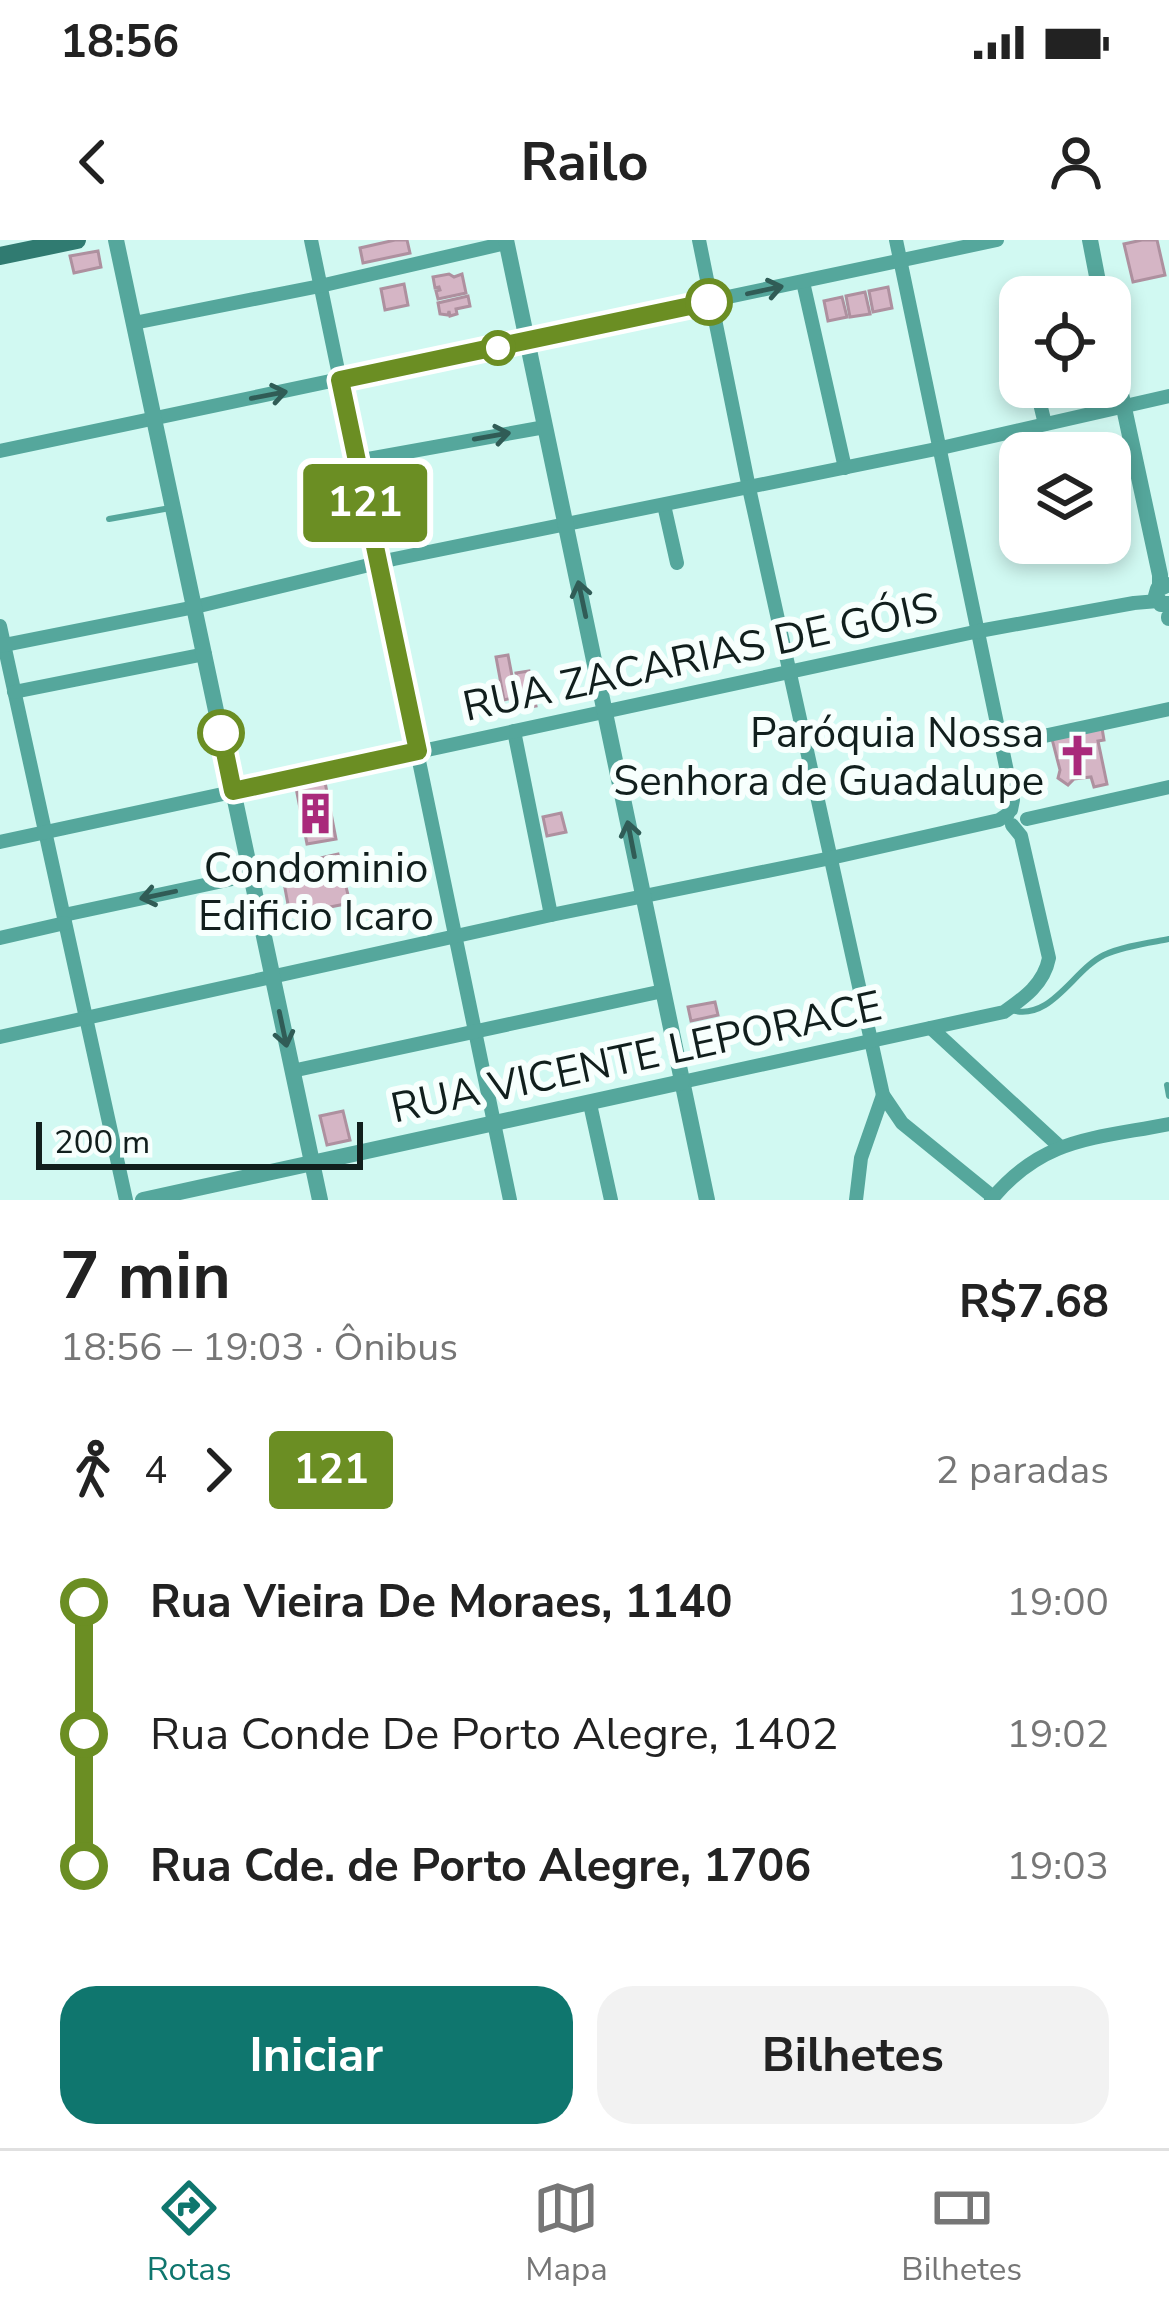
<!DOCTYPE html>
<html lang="pt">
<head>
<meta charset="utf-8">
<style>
  body { margin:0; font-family:"Nunito Sans",sans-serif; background:#f2f2f2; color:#222; height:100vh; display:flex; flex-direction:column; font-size:45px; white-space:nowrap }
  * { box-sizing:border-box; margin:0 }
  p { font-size:39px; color:#767676 }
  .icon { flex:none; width:66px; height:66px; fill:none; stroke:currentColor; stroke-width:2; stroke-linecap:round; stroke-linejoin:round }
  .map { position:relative; height:960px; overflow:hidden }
  .sheet { display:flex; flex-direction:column; background:#fff; flex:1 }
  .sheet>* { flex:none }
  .badge { padding:0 24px; border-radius:9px; font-size:42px; line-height:78px }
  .fabs { position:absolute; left:999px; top:36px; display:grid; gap:24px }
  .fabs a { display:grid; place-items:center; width:132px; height:132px; border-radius:24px; background:#fff; box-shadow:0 6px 18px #0003; font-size:60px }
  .scale { position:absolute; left:36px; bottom:30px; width:327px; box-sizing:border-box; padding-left:12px; border:6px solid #111f1d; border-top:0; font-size:33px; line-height:42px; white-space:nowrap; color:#111f1d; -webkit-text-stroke:9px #f7fffd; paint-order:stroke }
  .map>.badge { position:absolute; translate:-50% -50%; box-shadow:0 0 0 6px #fff }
  .legs { display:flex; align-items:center; gap:18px; height:132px; padding:0 60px; font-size:39px }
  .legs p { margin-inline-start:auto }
  .headline { display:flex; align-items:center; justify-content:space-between; height:204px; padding:0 60px }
  h1 { font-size:66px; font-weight:700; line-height:90px }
  .action { display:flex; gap:24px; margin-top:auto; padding:24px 60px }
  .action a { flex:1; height:138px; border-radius:36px; background:#0f766e; color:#fff; font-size:48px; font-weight:700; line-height:138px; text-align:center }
  .action a+a { background:#f2f2f2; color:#222 }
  ul { padding:0 60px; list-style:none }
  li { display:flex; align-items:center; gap:42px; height:132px; font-size:45px }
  li i { display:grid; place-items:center; width:18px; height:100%; margin:0 15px; background:currentColor }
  li i::after { content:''; width:30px; height:30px; margin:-15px; border:9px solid; border-radius:50%; background:#fff }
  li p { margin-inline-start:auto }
  li:first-child i { background:linear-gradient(#0000 50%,currentColor 0) }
  li:last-child i { background:linear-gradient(currentColor 50%,#0000 0) }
  .status { display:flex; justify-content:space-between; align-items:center; height:84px; padding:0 60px; background:#fff; direction:ltr }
  .status svg { height:33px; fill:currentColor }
  header { display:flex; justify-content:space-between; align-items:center; height:156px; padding:0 60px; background:#fff; font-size:54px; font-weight:700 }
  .dock { display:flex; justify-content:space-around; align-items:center; height:168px; border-top:3px solid #e0e0e0; background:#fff; font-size:33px; color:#767676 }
  .dock a { display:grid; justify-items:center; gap:6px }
  .dock .active { color:#0f766e }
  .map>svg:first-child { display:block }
  .building { fill:#d5b5c5; stroke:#ae909f; stroke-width:3 }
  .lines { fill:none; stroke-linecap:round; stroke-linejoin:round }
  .service { stroke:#55a79c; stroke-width:6 }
  .minor { stroke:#55a79c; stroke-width:14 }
  .tertiary { stroke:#55a79c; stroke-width:16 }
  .secondary { stroke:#307b71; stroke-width:18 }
  .oneway { stroke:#305c56 }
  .line-1-casing { stroke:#fff; stroke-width:27 }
  .line-1 { stroke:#6b8e23; stroke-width:18 }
  .stop-1-dot { fill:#fff; stroke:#6b8e23; stroke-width:6 }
  .labels { text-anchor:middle; stroke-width:12; stroke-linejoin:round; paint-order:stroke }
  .street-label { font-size:42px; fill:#111f1d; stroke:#f7fffd }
  .poi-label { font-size:42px; fill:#111f1d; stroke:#f7fffd; text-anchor:end }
</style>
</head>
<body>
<div class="status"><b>18:56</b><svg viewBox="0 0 49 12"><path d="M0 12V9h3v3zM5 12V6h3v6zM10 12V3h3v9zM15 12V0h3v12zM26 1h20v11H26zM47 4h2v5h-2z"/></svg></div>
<header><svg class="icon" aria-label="back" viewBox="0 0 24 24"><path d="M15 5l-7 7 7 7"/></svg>Railo<svg class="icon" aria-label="person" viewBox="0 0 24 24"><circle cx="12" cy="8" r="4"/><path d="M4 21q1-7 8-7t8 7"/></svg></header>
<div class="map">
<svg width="1169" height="960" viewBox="0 0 1169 960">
  <rect width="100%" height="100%" fill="#d1f9f2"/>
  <g class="building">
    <polygon points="395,0 407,0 410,13 363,23 360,8"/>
    <polygon points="1142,0 1157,0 1165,35 1133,42 1124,4"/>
    <polygon points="98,11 101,27 74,33 70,16"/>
    <polygon points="449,34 454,37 462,34 466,53 438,59 436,51 440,50 439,47 435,48 433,37"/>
    <polygon points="404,44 408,65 385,70 381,49"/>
    <polygon points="888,47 892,68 873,72 869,51"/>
    <polygon points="865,52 870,74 850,77 846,56"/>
    <polygon points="468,56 470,66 456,69 457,74 450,76 449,71 448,75 440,74 438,63"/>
    <polygon points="842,57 847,77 828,81 824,61"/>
    <polygon points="508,415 516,457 504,460 496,417"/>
    <polygon points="529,431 536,466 523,468 516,433"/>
    <polygon points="1102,488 1104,500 1098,501 1107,544 1094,547 1091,537 1074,539 1068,545 1058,538 1060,530 1052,499"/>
    <polygon points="325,542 336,599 307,604 296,548"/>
    <polygon points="561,573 566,592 547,596 543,577"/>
    <polygon points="338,614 350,663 290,675 281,627"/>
    <polygon points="715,762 718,775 691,781 688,767"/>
    <polygon points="343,871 350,900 327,905 320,876"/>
  </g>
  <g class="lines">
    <g class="service">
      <polyline points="109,279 170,268"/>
      <path d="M 1011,770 C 1051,782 1073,730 1104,715 C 1124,706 1148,703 1169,699"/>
      <polyline points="1167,845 1169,856"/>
    </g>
    <g class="minor">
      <polyline points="311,0 510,960"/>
      <polyline points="699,0 749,248 883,855 902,883 993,957"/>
      <polyline points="896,0 1013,560 1011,570"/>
      <polyline points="803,42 845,228"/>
      <polyline points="134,83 320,46 506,3"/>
      <polyline points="1036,147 1045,184"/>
      <polyline points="0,211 997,0"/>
      <polyline points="357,221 545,187"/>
      <polyline points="664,265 677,323"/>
      <polyline points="0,386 126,960"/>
      <polyline points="0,406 195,367 394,319 941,208 1169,156"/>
      <polyline points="14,452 205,414"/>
      <polyline points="514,491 551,675"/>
      <polyline points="1002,505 1169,469"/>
      <polyline points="1027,579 1169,547"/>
      <polyline points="0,602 979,391 1134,363 1158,361"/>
      <polyline points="64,675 251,635"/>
      <polyline points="0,698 65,683"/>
      <polyline points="931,788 1059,906"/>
      <polyline points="0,797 551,675 831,618 999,580 1008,574"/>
      <polyline points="292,831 663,751"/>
      <path d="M 682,842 L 1004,772 C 1024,758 1044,744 1049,718 L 1021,596 L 1012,585"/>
      <polyline points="590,864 611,960"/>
      <polyline points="856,960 861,918 883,855"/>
      <path d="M 991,960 C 1043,897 1094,899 1169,884"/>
    </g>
    <g class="tertiary">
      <polyline points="116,0 320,960"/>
      <polyline points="506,0 707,960"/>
      <polyline points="1090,0 1101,57"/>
      <polyline points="1110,103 1160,335 1160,347"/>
      <polyline points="1167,345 1158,349 1156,356 1161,364 1169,364"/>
      <polyline points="1169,378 1169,377"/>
      <polyline points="143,960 682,842"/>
    </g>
    <polyline class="secondary" points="0,16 77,0"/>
  </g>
  <defs><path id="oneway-shaft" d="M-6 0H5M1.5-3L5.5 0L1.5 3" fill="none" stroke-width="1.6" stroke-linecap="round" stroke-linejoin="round" transform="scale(3)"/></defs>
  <g class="oneway">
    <use href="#oneway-shaft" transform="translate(765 50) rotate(-12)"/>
    <use href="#oneway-shaft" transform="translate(269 155) rotate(-11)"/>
    <use href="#oneway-shaft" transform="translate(492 196) rotate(-10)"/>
    <use href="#oneway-shaft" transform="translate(582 359) rotate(-102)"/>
    <use href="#oneway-shaft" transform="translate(631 599) rotate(-101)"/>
    <use href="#oneway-shaft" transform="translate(158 655) rotate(168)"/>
    <use href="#oneway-shaft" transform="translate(283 789) rotate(78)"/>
  </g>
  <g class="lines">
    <defs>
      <polyline id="line-1" points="221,493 233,551 418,511 340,140 709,62"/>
    </defs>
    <use href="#line-1" class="line-1-casing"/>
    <use href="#line-1" class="line-1"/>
  </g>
  <defs>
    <symbol id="church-bare" viewBox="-9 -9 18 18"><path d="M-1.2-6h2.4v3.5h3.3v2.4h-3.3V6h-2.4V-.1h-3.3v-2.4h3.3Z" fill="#a92a7b" stroke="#f7fffd" stroke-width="2.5" paint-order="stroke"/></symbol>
    <symbol id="building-bare" viewBox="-9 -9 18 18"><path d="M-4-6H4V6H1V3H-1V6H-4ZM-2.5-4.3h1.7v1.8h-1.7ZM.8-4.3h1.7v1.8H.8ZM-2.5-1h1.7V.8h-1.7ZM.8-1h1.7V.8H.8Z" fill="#a92a7b" stroke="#f7fffd" stroke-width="2.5" paint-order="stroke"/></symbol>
  </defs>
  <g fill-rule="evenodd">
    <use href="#church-bare" x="1048" y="486" width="59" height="59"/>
    <use href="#building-bare" x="286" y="544" width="59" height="59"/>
  </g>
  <g class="stop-1-dot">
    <circle cx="709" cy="62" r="21"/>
    <circle cx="498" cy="108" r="15"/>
    <circle cx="221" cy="493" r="21"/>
  </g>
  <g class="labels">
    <g class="street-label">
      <text transform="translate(700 416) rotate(-12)" y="15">RUA ZACARIAS DE GÓIS</text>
      <text transform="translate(636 816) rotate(-12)" y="15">RUA VICENTE LEPORACE</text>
    </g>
    <g class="poi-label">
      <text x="1044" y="507">Paróquia Nossa<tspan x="1044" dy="48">Senhora de Guadalupe</tspan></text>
      <text x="316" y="642" text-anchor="middle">Condominio<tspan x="316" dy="48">Edificio Icaro</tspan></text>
    </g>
  </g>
</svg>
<div class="fabs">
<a><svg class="icon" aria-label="locate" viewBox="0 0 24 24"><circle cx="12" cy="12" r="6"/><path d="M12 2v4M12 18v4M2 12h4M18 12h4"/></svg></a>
<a><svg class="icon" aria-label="layers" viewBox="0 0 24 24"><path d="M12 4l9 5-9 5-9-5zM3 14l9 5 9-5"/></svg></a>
</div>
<div class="scale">200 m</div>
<b class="badge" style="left:365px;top:263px;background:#6b8e23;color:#fff">121</b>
</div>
<section class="sheet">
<div class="headline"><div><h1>7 min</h1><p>18:56 – 19:03 · Ônibus</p></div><b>R$7.68</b></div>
<div class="legs"><svg class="icon" aria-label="walk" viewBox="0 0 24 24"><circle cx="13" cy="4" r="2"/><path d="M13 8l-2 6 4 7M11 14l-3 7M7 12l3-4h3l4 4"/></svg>4<svg class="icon" aria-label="forward" viewBox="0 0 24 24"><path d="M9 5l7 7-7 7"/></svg><b class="badge" style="background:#6b8e23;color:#fff">121</b><p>2 paradas</p></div>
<ul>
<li><i style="color:#6b8e23"></i><b>Rua Vieira De Moraes, 1140</b><p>19:00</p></li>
<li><i style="color:#6b8e23"></i><span>Rua Conde De Porto Alegre, 1402</span><p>19:02</p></li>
<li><i style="color:#6b8e23"></i><b>Rua Cde. de Porto Alegre, 1706</b><p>19:03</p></li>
</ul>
<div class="action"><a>Iniciar</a><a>Bilhetes</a></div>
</section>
<nav class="dock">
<a class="active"><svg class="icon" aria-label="directions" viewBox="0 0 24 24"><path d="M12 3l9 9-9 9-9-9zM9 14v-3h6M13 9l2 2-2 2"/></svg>Rotas</a>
<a><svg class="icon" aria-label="map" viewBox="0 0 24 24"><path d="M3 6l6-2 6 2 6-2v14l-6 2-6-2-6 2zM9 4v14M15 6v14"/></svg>Mapa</a>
<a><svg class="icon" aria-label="tickets" viewBox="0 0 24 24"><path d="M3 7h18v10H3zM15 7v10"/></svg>Bilhetes</a>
</nav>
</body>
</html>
